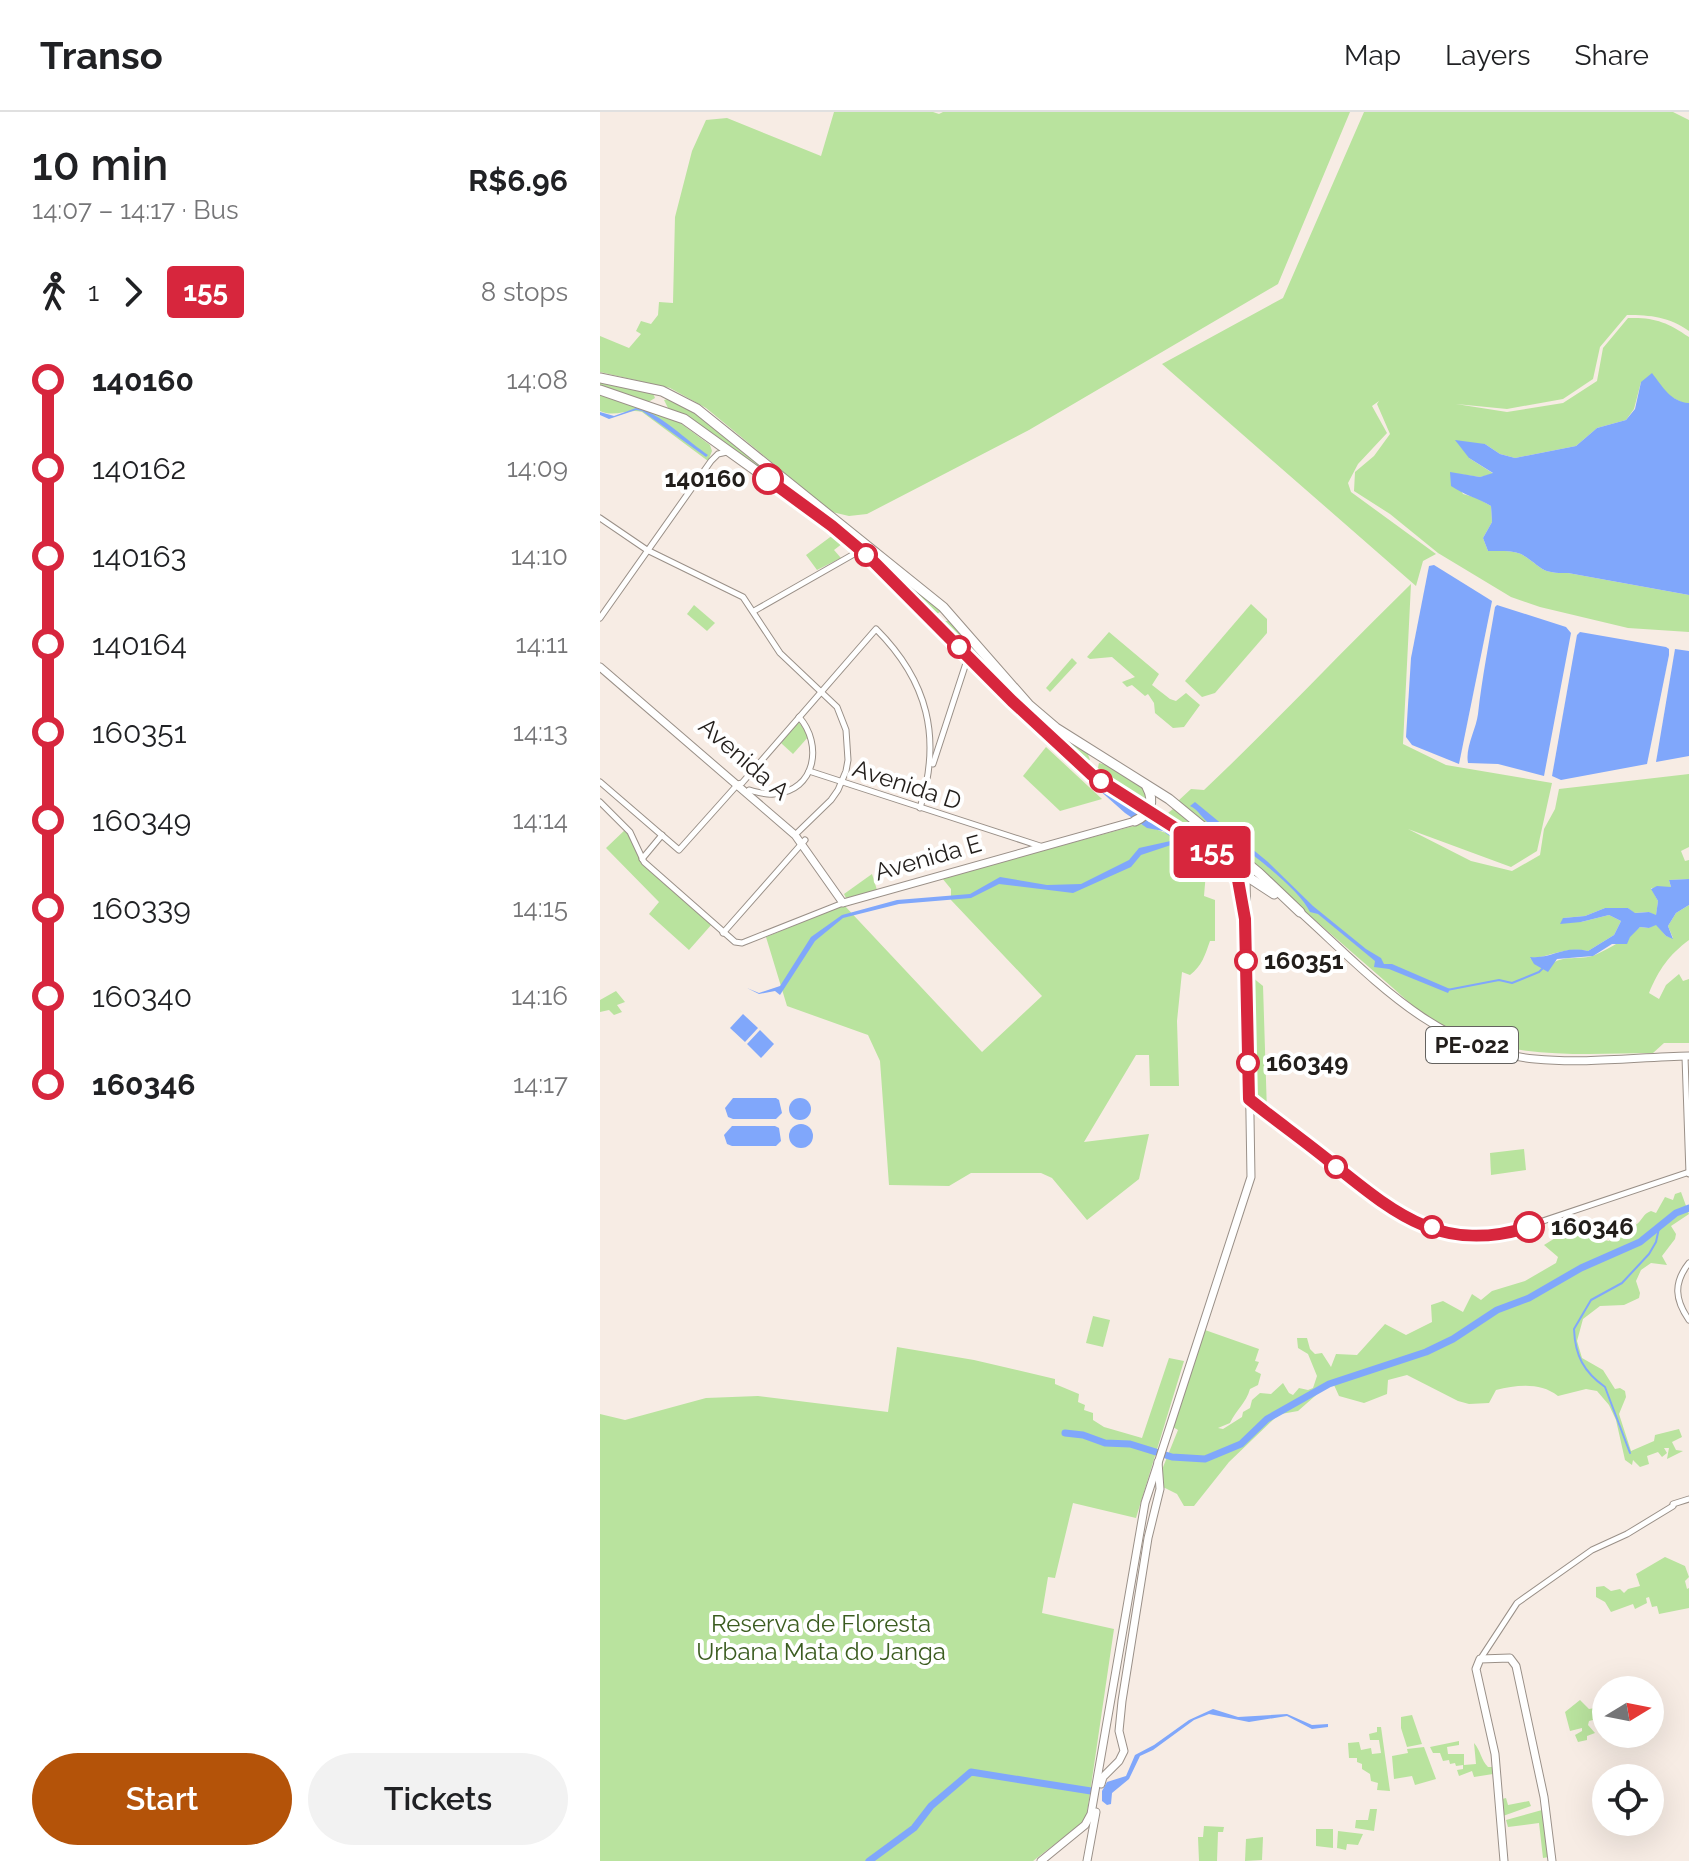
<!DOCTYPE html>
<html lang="en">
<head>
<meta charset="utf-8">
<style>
  body { margin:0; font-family:Raleway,sans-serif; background:#f2f2f2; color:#202124; height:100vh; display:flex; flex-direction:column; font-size:30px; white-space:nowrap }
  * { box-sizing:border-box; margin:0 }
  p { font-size:26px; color:#757577 }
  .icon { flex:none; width:44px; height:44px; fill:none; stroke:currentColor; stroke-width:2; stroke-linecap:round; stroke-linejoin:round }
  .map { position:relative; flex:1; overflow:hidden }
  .drawer { display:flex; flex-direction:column; background:#fff; width:600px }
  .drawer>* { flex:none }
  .badge { padding:0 16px; border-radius:6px; font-size:28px; line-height:52px }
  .needle { width:52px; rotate:80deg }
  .controls { position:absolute; left:992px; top:1564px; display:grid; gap:16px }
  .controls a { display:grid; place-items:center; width:72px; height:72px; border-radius:50%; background:#fff; box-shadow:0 8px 32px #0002; font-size:40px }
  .map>.badge { position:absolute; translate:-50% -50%; box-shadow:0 0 0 4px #fff }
  .legs { display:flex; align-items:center; gap:12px; height:88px; padding:0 32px; font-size:26px }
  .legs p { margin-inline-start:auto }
  .overview { display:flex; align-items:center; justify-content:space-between; height:136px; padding:0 32px }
  h1 { font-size:44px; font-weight:600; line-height:60px }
  .button { display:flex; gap:16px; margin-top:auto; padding:16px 32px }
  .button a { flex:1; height:92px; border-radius:48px; background:#b45309; color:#fff; font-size:32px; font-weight:600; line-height:92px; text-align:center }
  .button a+a { background:#f2f2f2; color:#202124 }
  ul { padding:0 32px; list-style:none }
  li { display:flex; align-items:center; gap:28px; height:88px; font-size:30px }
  li i { display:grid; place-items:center; width:12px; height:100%; margin:0 10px; background:currentColor }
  li i::after { content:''; width:20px; height:20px; margin:-10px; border:6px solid; border-radius:50%; background:#fff }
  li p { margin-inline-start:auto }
  li:first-child i { background:linear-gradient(#0000 50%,currentColor 0) }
  li:last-child i { background:linear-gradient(currentColor 50%,#0000 0) }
  header { display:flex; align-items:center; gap:48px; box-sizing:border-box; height:112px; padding:0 40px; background:#fff; border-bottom:2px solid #e0e0e0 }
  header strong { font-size:38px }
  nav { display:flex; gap:44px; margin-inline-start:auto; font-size:28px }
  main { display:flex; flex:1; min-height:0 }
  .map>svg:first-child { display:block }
  .green { fill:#b9e39e }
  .water { fill:#80a7fb }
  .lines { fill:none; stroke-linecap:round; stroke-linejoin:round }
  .stream { stroke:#80a7fb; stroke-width:2 }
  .river { stroke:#80a7fb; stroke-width:7 }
  .minor-casing { stroke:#9a9088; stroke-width:7 }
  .major-casing { stroke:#9a9088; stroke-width:9 }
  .highway-casing { stroke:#9a9088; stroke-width:11 }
  .minor { stroke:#fff; stroke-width:5 }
  .major { stroke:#fff; stroke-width:7 }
  .highway { stroke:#fff; stroke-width:9 }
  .line-1-casing { stroke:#fff; stroke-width:18 }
  .line-1 { stroke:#d7263d; stroke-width:12 }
  .stop-1-dot { fill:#fff; stroke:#d7263d; stroke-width:4 }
  .labels { text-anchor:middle; stroke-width:8; stroke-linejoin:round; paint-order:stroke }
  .shield { fill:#fff; stroke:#64625f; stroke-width:2 }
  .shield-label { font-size:22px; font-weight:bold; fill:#221e1b }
  .stop-label { font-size:24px; font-weight:bold; fill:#221e1b; stroke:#fff; text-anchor:start }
  .street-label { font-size:24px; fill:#221e1b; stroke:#fff }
  .park-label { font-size:24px; fill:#3b5c20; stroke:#fff }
</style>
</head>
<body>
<header>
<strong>Transo</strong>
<nav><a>Map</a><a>Layers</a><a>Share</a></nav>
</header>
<main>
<section class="drawer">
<div class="overview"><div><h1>10 min</h1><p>14:07 – 14:17 · Bus</p></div><b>R$6.96</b></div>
<div class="legs"><svg class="icon" aria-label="walk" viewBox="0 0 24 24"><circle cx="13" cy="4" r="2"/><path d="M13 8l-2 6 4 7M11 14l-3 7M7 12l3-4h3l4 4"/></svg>1<svg class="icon" aria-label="forward" viewBox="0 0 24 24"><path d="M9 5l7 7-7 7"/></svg><b class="badge" style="background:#d7263d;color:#fff">155</b><p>8 stops</p></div>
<ul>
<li><i style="color:#d7263d"></i><b>140160</b><p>14:08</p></li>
<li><i style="color:#d7263d"></i><span>140162</span><p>14:09</p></li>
<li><i style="color:#d7263d"></i><span>140163</span><p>14:10</p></li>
<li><i style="color:#d7263d"></i><span>140164</span><p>14:11</p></li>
<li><i style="color:#d7263d"></i><span>160351</span><p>14:13</p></li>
<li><i style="color:#d7263d"></i><span>160349</span><p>14:14</p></li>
<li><i style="color:#d7263d"></i><span>160339</span><p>14:15</p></li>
<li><i style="color:#d7263d"></i><span>160340</span><p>14:16</p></li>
<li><i style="color:#d7263d"></i><b>160346</b><p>14:17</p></li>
</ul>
<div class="button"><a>Start</a><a>Tickets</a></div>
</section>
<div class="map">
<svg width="1089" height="1749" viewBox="0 0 1089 1749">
  <rect width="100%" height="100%" fill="#f7ece4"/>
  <g class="green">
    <polygon points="234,0 333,0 339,2 343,0 750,0 678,172 429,318 267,402 249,404 232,400 106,296 70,276 0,260 0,224 29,236 41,222 36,219 41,209 51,212 58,203 59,190 73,191 75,105 92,39 106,8 127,6 221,44"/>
    <path d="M 764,0 L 1073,0 L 1089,8 L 1089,219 C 1069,205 1051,203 1027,203 L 1000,235 L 993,267 L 963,287 L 907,297 L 856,292 L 907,300 L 963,291 L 997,269 L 1003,236 L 1028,206 C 1054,205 1067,210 1089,225 L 1089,291 L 1083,291 L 1041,270 L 1034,297 L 1026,308 L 997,316 L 976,334 L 915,346 L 900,342 L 885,332 L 869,346 L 894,362 L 880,365 L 851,361 L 863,382 L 877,386 L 891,394 L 892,410 L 883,426 L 888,439 C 898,439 912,438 921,442 C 943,455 939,462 968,461 L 1089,483 L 1089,520 L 1028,516 L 940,495 L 911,485 L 838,441 L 790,402 L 754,379 L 755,360 L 774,344 L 790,322 L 777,292 L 779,289 L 772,294 L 787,321 L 758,352 L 748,371 L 751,380 L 836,442 L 823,449 L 816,474 L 562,252 L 683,186 Z"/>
    <polygon points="0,266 52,279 55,286 45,292 0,276"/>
    <path d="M 0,279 L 79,310 L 110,333 L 112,339 L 108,349 L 42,300 C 28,296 15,306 0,299 Z"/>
    <polygon points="75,285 339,496 340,500 334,504 321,495 247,428 234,438 241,446 217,458 206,443 237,420 85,305 68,296 64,288"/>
    <path d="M 811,472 L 803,632 L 846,653 L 952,671 L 937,739 L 911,755 L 808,717 L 871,749 L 912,759 L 940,743 L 944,717 L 955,697 L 959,677 L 1089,662 L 1089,735 L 1081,739 L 1085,749 L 1089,748 L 1089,767 L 1069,768 L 1071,775 L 1051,776 L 1058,789 L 1056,804 L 1049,800 L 1034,801 L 1028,796 L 1005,796 L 985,804 L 963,806 L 981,810 L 1009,803 L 1021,809 L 1014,823 L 988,839 C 963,834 953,845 930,846 L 950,853 C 963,842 980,849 995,843 C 1010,836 1028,826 1040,815 L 1049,816 L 1056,812 L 1066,824 L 1073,826 L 1068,814 L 1076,801 L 1089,793 L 1089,828 C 1069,843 1059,857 1049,881 L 1059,887 L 1066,873 L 1079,862 L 1083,869 L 1089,867 L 1089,931 L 1064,931 L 1053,941 C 974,942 895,949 826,904 C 815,896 804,886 793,876 L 578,689 L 591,677 L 604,678 C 675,611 741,540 811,472 Z"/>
    <polygon points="651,492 667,507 667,521 615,581 602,585 585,569"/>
    <polygon points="94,493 115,511 107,519 87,502"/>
    <polygon points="345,509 352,509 434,599 486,637 490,648 483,651 472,646 343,514"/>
    <polygon points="509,520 559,562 552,573 570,587 576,589 586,581 600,593 584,615 573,616 555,601 554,591 548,582 545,584 532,573 527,575 522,570 535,565 512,545 490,547 487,545"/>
    <polygon points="472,546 477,551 450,580 446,576"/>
    <polygon points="198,609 209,624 193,642 181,631"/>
    <polygon points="446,635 502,687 460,699 423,664"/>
    <polygon points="499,651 518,656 547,678 548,696 505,669 497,660"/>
    <path d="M 573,697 C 601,712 630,732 645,760 L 575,710 L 568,701 Z"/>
    <path d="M 541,712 L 580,726 L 615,745 L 606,760 L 604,784 L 615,788 L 615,829 L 610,829 C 605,843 602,854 590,863 L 582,860 L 577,909 L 579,974 L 550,974 L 549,943 L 536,943 L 484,1030 L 549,1022 L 539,1067 L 487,1108 L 452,1066 L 441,1061 L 371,1061 L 349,1074 L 289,1073 L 280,949 L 268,923 L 187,894 L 166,825 L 244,793 L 382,940 L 442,884 L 351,788 L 351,777 L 342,766 Z"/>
    <polygon points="27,716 43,749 112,812 89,838 49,802 59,790 6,736"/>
    <polygon points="272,762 277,778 246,786 244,782"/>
    <polygon points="647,861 663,874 667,1000 649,987"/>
    <polygon points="16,879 25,890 17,893 22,900 14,903 9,898 0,900 0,888"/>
    <polygon points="924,1037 926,1058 891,1063 890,1041"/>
    <path d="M 1081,1080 L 1089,1102 L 1071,1114 L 1076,1122 L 1075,1127 L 1062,1144 L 1067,1153 L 1051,1151 L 1041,1158 L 1036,1169 L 1040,1181 L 1039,1186 L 1024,1193 L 1000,1194 L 983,1207 L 977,1229 L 982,1246 L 1003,1258 L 1015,1277 L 1020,1276 L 1025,1279 L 1026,1285 L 1019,1302 L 1031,1339 L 1054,1329 L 1055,1323 L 1079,1317 L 1082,1325 L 1072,1330 L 1076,1338 L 1083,1339 L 1067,1347 L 1069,1336 L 1064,1336 L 1067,1341 L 1062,1345 L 1058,1340 L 1047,1344 L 1049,1352 L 1040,1355 L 1033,1348 L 1032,1353 L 1025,1348 L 1016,1308 L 1009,1293 L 997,1279 L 986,1277 L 958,1284 C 940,1270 917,1273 896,1278 L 889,1291 L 869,1292 L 858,1289 L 807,1263 L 788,1268 L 787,1282 L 764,1291 L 739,1284 L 734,1273 L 723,1277 L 698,1299 L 681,1302 L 675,1306 L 629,1350 L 594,1394 L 584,1394 L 577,1382 L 563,1375 L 559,1365 L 578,1318 L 573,1315 L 605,1218 L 659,1237 L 655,1249 L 659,1250 L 655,1259 L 661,1262 L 658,1273 L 650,1277 C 646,1291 636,1298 630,1311 L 618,1316 L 623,1317 L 642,1305 L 643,1300 L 650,1296 L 652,1288 L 660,1281 L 671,1282 L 683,1271 L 689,1281 L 693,1283 L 699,1276 L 708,1278 L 713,1276 L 717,1264 L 708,1242 L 698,1236 L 697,1226 L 707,1226 L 710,1237 L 715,1242 L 722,1241 L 731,1255 L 736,1242 L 757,1243 L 785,1212 L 806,1223 L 832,1210 L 831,1193 L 843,1189 L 863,1200 L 872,1182 L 881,1188 L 892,1179 L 925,1169 L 956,1151 L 958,1145 L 944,1133 L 960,1123 L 969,1124 L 975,1122 L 1009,1129 C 1019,1116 1026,1120 1037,1112 C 1043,1107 1043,1102 1051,1099 L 1056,1101 L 1065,1085 L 1073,1088 L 1075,1082 Z"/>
    <polygon points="493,1204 510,1208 503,1235 486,1231"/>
    <polygon points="297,1235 374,1248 455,1267 455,1272 479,1282 478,1290 485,1293 484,1298 493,1301 493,1308 504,1315 542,1326 569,1246 584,1249 536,1406 473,1391 455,1466 448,1465 442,1501 514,1517 486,1708 433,1749 0,1749 0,1302 25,1308 106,1286 158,1284 288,1300"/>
    <polygon points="1065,1445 1085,1454 1089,1465 1085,1469 1087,1477 1089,1476 1089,1496 1059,1502 1057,1494 1052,1495 1049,1485 1046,1486 1047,1491 1035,1497 1033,1492 1011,1500 1005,1490 996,1485 996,1475 1004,1474 1011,1479 1020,1477 1024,1481 1028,1477 1040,1474 1036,1462"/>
    <polygon points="980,1588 989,1597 995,1596 993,1608 989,1609 988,1613 995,1621 987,1624 987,1628 978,1630 975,1623 982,1619 982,1616 970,1619 965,1600"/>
    <polygon points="812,1603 822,1632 807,1635 801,1616 801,1605"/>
    <polygon points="777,1615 781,1615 790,1679 777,1678 778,1671 771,1669 770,1662 762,1657 762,1652 757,1650 757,1646 749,1646 748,1631 759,1630 761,1638 771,1636 772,1642 781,1641 779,1628 770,1628 769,1622 777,1620"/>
    <path d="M 859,1629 L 859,1633 L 847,1635 L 848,1642 L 864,1642 L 864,1653 L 876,1652 L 874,1631 C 881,1639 881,1648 888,1655 L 893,1655 L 893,1662 L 874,1665 L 872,1659 L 859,1664 L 857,1658 L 863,1657 L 863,1653 L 856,1654 L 855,1651 L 850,1652 L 849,1648 L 843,1649 L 840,1641 L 833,1641 L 830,1635 Z"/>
    <polygon points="824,1635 836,1667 815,1673 812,1664 794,1667 792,1644 808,1641 807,1637"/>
    <polygon points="906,1686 908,1693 929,1689 931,1694 903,1704 902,1687"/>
    <polygon points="770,1697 777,1697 774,1719 755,1716 756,1708 768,1708"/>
    <polygon points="942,1698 949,1745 943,1746 939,1711 908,1715 906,1708"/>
    <polygon points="604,1714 624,1715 623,1720 618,1720 617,1749 599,1749 598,1725 603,1725"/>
    <polygon points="716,1717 733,1717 733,1736 716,1734"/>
    <polygon points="738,1719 763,1722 758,1733 747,1732 746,1738 737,1736"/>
    <polygon points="663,1725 662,1748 645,1749 646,1727"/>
  </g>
  <g class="water">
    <path d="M 1052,261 C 1063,275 1071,290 1089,291 L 1089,483 L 968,461 C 939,462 943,455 921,442 C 912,438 898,439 888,439 L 883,426 L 892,410 L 891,394 C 878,386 864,383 851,374 L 850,360 L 880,365 L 893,361 L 869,346 L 855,328 L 885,332 L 900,342 L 915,346 L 976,334 L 997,316 L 1026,308 L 1035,297 L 1041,270 Z"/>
    <path d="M 36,296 C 56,298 90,331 108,343 L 106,345 L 42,299 L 36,298 L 9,307 L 0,303 L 0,300 L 14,304 Z"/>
    <polygon points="834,453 892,489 859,652 812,633 806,625 811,546 829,454"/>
    <path d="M 897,493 L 966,515 L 971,521 L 944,664 L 898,652 L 868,651 C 865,635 876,618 878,602 C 882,566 889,531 895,495 Z"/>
    <polygon points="980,520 1066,535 1069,537 1069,543 1047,652 961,668 952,664 977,523"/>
    <polygon points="1075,537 1089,539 1089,644 1056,650"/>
    <polygon points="381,562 477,658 549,710 566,715 586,733 577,731 541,743 531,755 473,781 399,772 371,786 299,792 243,806 215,829 180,883 175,879 159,882 147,876 159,881 180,874 211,825 242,803 297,788 370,782 400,765 447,773 481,772 529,748 539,736 575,728 563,719 547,716 525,701 451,635"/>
    <path d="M 595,690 L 668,750 L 713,794 L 766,837 L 781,846 L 784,852 L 792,852 L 850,877 L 848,881 L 789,857 L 774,855 L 775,849 L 718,802 L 710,800 C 698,774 637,730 612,714 C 603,708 598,697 590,694 Z"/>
    <path d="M 1089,767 L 1089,793 L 1076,801 L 1068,814 L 1073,827 L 1066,824 L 1056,813 L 1049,816 L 1040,815 L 1030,825 L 1027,832 L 1012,832 L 993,844 L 957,847 L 948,860 L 934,852 L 930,845 C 954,847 961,833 988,839 L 1014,823 L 1021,809 L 1009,803 L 981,810 L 960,812 L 963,806 L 985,804 L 1005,796 L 1028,796 L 1035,801 L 1049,800 L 1056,803 L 1058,789 L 1051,777 L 1057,774 L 1071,775 L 1069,768 Z"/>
    <polygon points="143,902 158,916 145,930 130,916"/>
    <polygon points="160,918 174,932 161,946 147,932"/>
    <circle cx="200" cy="997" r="11"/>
    <polygon points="133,986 176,986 179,988 182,1001 176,1007 133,1007 128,1005 125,996"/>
    <circle cx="201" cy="1024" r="12"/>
    <polygon points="132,1014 175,1014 179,1016 181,1029 176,1034 132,1034 127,1032 124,1023"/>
    <polygon points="613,1597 638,1605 687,1602 712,1613 728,1612 728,1615 712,1617 687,1604 649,1610 609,1602 594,1608 553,1638 540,1644 529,1667 512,1681 511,1692 507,1693 502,1689 502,1679 507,1670 526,1664 535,1643 554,1633 589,1608"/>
  </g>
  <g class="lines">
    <g class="stream">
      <polyline points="847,878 899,868 912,871 939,860 943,856"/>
      <path d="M 1030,1341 L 1005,1275 C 984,1260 975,1244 974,1217 L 991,1188 L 1022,1171 L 1049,1142 L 1056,1130 L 1059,1116"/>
    </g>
    <g class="river">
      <polyline points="465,1321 483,1323 505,1331 530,1332 572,1345 605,1347 641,1332 667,1307 729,1272 826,1240 853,1227 897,1198 929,1186 981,1156 1040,1130 1076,1101 1089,1096"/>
      <polyline points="269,1749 314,1716 331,1694 371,1660 491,1679"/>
    </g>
    <defs>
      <g id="minor">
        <polyline points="0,406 47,438 143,485 180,541 237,595 246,618 248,648 246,659 238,678 231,688 198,720"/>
        <polyline points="154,499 261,438"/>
        <polyline points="0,506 111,349 118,342 127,340"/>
        <polyline points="333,652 368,545"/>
        <polyline points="209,659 440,734"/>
        <path d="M 0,670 L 79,738 L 138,672 L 142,671 L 276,517 C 328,569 342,626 320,696"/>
        <path d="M 149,678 C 157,680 166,683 174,682 C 216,679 223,632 199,605"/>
        <polyline points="0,690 30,720 44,750 135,830 142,831 243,791"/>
        <polyline points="42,747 62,723"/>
        <polyline points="123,821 205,728"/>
        <polyline points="1085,945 1089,1062"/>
        <polyline points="650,987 788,1095 821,1112 859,1123 895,1125 1089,1060"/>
        <path d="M 1089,1151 C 1073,1171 1075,1188 1089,1208"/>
        <polyline points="1073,1392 1089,1387"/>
        <polyline points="881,1546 917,1491 992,1438 1027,1422 1073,1394"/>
      </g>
      <g id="major">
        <polyline points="0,555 195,723 243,791 535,709"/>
        <polyline points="631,756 638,768 642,785"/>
        <path d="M 700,800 C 770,863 835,938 935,947 C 986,952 1038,945 1089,944"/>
        <polyline points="501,1672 503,1665 519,1649 524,1639 519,1619 522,1589 548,1426 560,1377 558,1350"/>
        <polyline points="441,1749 485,1713 491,1702 545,1391 651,1065 646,763 640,747"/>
        <polyline points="487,1749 496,1700"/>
        <polyline points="904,1749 895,1642 876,1557 880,1547 910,1546 916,1554 944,1685 952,1749"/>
      </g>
      <g id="highway">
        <polyline points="0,266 62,279 97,297 343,495 429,593 456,616 569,687 659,761 700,800"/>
        <polyline points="0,278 84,307 212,399 270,446 412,589 492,663 674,782"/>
        <path d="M 535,709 C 550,702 555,690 547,675"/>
      </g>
    </defs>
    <use href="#minor" class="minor-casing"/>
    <use href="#major" class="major-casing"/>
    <use href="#highway" class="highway-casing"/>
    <use href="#minor" class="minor"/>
    <use href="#major" class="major"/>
    <use href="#highway" class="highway"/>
  </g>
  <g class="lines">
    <defs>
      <path id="line-1" d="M 168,367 L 232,414 L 270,446 L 412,589 L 492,663 L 624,747 L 638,768 L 645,807 L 649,987 C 675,1008 702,1027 728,1048 C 793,1100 840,1143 929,1115"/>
    </defs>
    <use href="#line-1" class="line-1-casing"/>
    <use href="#line-1" class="line-1"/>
  </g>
  <g class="stop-1-dot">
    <circle cx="168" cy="367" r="14"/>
    <circle cx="266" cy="443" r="10"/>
    <circle cx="359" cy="535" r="10"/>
    <circle cx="501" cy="669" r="10"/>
    <circle cx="646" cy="849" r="10"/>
    <circle cx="648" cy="951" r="10"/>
    <circle cx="736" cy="1055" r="10"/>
    <circle cx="832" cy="1115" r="10"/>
    <circle cx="929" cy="1115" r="14"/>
  </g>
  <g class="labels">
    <rect class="shield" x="826" y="915" width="92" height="36" rx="6"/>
    <g class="shield-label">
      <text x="872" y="941">PE-022</text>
    </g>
    <g class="stop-label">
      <text x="146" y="375" text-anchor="end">140160</text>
      <text x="664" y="857">160351</text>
      <text x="666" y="959">160349</text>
      <text x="951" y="1123">160346</text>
    </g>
    <g class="street-label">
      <text transform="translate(144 647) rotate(41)" y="8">Avenida A</text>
      <text transform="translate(307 673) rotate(18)" y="8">Avenida D</text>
      <text transform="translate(328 746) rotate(-16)" y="8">Avenida E</text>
    </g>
    <g class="park-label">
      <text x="221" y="1520">Reserva de Floresta<tspan x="221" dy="28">Urbana Mata do Janga</tspan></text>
    </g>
  </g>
</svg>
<div class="controls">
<a><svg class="needle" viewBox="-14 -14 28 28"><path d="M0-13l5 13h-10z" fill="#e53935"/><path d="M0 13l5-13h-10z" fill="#757577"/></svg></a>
<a><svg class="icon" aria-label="locate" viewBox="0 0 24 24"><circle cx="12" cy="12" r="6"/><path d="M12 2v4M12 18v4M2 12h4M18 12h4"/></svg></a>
</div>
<b class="badge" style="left:612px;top:740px;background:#d7263d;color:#fff">155</b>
</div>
</main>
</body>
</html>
